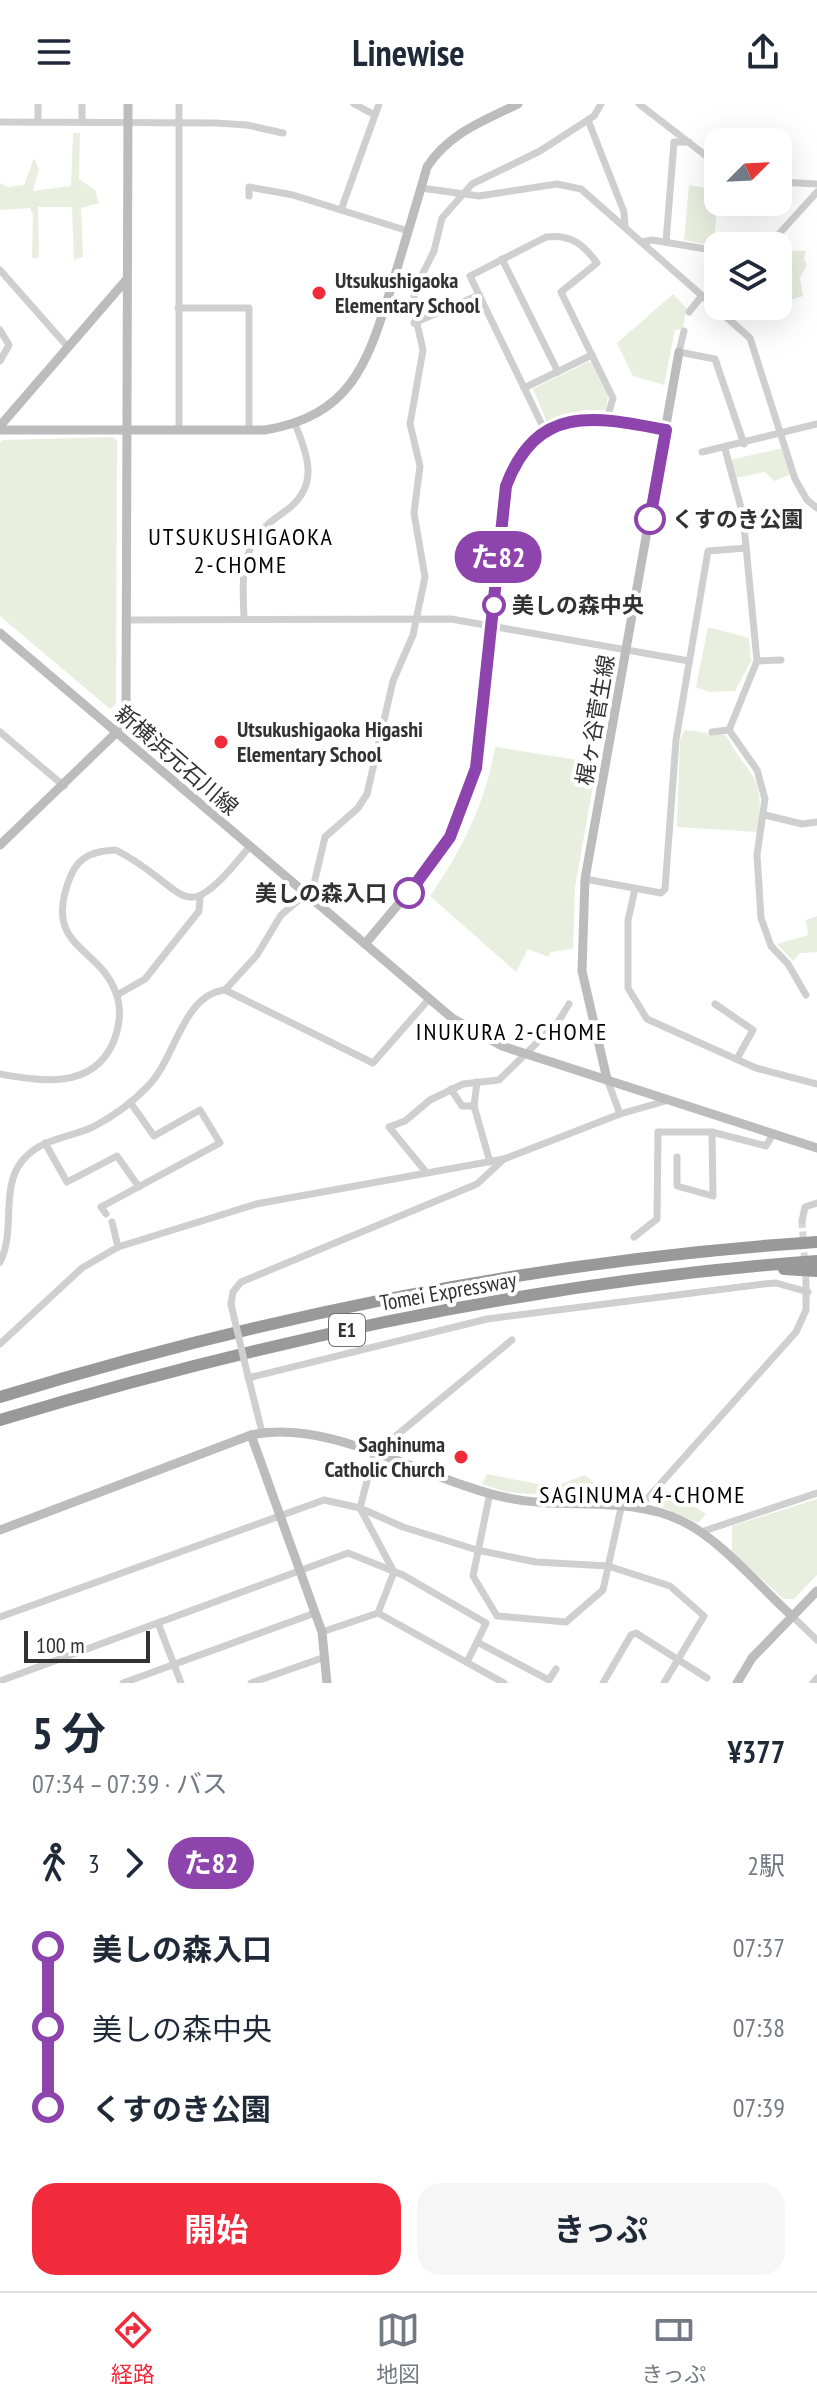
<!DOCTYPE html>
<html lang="ja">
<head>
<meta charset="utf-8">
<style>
  body { margin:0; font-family:"PT Sans Narrow","Noto Sans JP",sans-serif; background:#f6f6f7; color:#1f2937; height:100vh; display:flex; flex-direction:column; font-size:30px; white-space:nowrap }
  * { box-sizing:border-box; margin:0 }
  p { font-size:26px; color:#747a83 }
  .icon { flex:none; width:44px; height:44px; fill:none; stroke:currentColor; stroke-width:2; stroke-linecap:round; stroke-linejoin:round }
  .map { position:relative; height:1579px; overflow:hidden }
  .details { display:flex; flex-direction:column; background:#fff; flex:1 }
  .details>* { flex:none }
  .badge { padding:0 16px; border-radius:26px; font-size:28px; line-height:52px }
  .needle { width:52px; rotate:66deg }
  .fabs { position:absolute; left:704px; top:24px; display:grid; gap:16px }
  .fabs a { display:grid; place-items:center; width:88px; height:88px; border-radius:16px; background:#fff; box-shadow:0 8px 32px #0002; font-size:40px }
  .scale { position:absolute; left:24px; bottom:20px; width:126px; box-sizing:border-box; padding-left:8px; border:4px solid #323232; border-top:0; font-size:22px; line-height:28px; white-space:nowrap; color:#323232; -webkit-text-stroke:6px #fff; paint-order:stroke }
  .map>.badge { position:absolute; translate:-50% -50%; box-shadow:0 0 0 4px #fff }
  .legs { display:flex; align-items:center; gap:12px; height:88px; padding:0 32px; font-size:26px }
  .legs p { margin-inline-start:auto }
  .headline { display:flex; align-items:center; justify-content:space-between; height:136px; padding:0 32px }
  h1 { font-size:44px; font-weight:700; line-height:60px }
  .button { display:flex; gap:16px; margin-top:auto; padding:16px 32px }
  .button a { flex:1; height:92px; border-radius:24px; background:#f22b3c; color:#fff; font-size:32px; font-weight:700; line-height:92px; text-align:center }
  .button a+a { background:#f6f6f7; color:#1f2937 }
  ul { padding:0 32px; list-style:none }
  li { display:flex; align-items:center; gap:28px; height:80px; font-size:30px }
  li i { display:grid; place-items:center; width:12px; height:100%; margin:0 10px; background:currentColor }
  li i::after { content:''; width:20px; height:20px; margin:-10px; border:6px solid; border-radius:50%; background:#fff }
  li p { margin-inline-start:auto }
  li:first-child i { background:linear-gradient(#0000 50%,currentColor 0) }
  li:last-child i { background:linear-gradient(currentColor 50%,#0000 0) }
  header { display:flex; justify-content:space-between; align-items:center; height:104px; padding:0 32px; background:#fff; font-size:36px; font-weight:700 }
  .tab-bar { display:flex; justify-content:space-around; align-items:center; height:112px; border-top:2px solid #e0e1e3; background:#fff; font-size:22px; color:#747a83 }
  .tab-bar a { display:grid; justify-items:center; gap:4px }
  .tab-bar .active { color:#f22b3c }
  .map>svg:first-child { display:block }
  .green { fill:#e8efdf }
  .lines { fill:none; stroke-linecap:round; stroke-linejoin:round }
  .street-tunnel { stroke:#d6d6d6; stroke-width:7; stroke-dasharray:7 3.5; stroke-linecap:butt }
  .street { stroke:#cfcfcf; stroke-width:7 }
  .secondary { stroke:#bcbcbc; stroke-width:9 }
  .highway { stroke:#999; stroke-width:12 }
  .street-bridge { stroke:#cfcfcf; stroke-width:7 }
  .line-1-casing { stroke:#fff; stroke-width:18 }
  .line-1 { stroke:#8e44ad; stroke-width:12 }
  .poi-dot { fill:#f22b3c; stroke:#fff; stroke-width:3 }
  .stop-1-dot { fill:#fff; stroke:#8e44ad; stroke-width:4 }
  .labels { text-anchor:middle; stroke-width:8; stroke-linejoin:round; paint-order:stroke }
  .shield { fill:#fff; stroke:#707070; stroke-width:2 }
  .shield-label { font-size:20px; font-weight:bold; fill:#323232 }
  .poi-label { font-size:22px; font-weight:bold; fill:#323232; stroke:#fff; text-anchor:start }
  .stop-label { font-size:22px; font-weight:bold; fill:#323232; stroke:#fff; text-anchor:start }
  .street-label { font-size:22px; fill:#323232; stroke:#fff }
  .neighbourhood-label { font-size:24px; letter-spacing:2px; fill:#000; stroke:#fff }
</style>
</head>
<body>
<header><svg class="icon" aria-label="menu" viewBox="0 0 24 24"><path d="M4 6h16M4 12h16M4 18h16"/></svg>Linewise<svg class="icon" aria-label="share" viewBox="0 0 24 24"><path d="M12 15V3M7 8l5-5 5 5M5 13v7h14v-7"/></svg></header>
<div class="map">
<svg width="817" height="1579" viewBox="0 0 817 1579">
  <rect width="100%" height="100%" fill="#fff"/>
  <g class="green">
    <polygon points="73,29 80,29 79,75 95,86 99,99 81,104 83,153 74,156 72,103 38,103 39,154 32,154 33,111 30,104 0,106 0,79 7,83 24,81 34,54 39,66 33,87 71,82"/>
    <polygon points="689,81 718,86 714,142 684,136"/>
    <polygon points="778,146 806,147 804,155 807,161 800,174 803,192 778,200"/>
    <polygon points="673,190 686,204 683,225 675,226 664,281 633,272 617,239"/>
    <polygon points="588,258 592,259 608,292 606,306 585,306 547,318 533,285"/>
    <polygon points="113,333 117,336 116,600 110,605 0,512 0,339 3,336"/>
    <polygon points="783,344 791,370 774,377 765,368 736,374 730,356"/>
    <polygon points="708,523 749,534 751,557 735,587 709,588 696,583"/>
    <path d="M 685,626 L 726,631 C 751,678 765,667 758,728 L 677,723 L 680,636 Z"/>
    <path d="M 495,643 L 597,659 L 575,783 L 573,845 L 551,848 L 549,853 L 528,845 L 516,868 L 430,792 C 461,748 486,698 495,643 Z"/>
    <polygon points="817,812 817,848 800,849 793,857 777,840 808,831 806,816"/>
    <polygon points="487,1370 553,1383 585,1371 614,1396 506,1388 482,1380"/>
    <polygon points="667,1386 706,1410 698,1419 655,1400"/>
    <polygon points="817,1395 817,1471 794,1495 784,1495 732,1448 732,1422"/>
  </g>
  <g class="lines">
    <polyline class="street-tunnel" points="802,1117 806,1178"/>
    <g class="street">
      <polyline points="38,0 38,18"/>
      <polyline points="82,0 82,17"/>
      <polyline points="354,0 375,11"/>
      <polyline points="639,0 718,61"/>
      <polyline points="588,16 624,108 625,122"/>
      <polyline points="0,18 216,19 247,21 283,29"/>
      <polyline points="778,78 817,80"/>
      <polyline points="421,84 479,92 557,80 581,85 750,234 795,375 807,396 817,404"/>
      <polyline points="249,92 249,83 293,91 408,127"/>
      <polyline points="341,106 379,0"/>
      <polyline points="642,138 652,136 718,147"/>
      <polyline points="666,138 674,38 689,38"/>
      <polyline points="768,142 817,88"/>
      <polyline points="502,155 558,268"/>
      <polyline points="0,166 67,242"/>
      <polyline points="178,204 249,204 249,326"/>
      <polyline points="689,208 701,193"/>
      <polyline points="414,219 479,191"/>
      <polyline points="0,226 9,241 0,257"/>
      <polyline points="684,227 679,248 715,255 744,340"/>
      <polyline points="524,284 592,251"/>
      <polyline points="179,326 179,0"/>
      <path d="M 545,327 L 470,172 L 546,133 C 571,130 583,140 597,159 L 561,188 L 613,294 L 607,315"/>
      <polyline points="725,345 743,411 757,557 729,626 757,666 765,695 757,751 761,814 771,842 788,860 806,891"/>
      <polyline points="702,348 817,320"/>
      <path d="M 244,514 C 243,487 240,458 256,434 C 264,421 276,414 288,405 C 319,381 308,351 295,320"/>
      <polyline points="127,516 451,515 689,557"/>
      <polyline points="757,557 781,556"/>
      <polyline points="0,628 64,682"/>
      <polyline points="712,628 729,626"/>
      <polyline points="765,711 802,720 817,718"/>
      <polyline points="585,775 661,789 665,785 676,636 708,447 746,444"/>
      <polyline points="635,785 628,816 628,884 647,915 756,964 817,980"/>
      <polyline points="225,886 373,959 429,895"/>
      <polyline points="117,891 145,875 199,807 200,794"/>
      <polyline points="715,900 753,926 738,953"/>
      <path d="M 0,970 C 41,977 92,986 113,939 C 119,925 122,907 117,892 C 101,840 40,846 71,771 C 80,751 95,747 116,746 C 192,785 178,831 250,742"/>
      <polyline points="607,975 620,1010"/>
      <polyline points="477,978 474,1002 490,1058"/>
      <polyline points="451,985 462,1002 474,1002"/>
      <polyline points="45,1039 67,1078 117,1052 139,1083"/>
      <polyline points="677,1053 677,1082 713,1092 712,1028"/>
      <polyline points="426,1068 389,1023 405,1017 430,996 463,980 499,976 558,918 569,900"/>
      <polyline points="106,1110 101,1103 220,1039 200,1006 154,1032 130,998"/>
      <polyline points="802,1117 805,1103 817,1099"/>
      <polyline points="112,1118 118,1143"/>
      <polyline points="634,1133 657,1115 658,1028 712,1028 766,1042 773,1030"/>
      <path d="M 0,1158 C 16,1128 0,1084 22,1057 C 41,1034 69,1034 93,1023 C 112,1013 133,998 148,982 C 176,954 182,891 225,886 L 257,851 L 281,811 L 313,784 L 325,733 L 358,704 L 367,690 L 393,577 L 413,531 L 425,473 L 414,409 L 420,362 L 410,320 L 423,246 L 413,202 L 415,185 L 434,147 L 442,114 L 472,80 L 540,47 L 594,12 L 601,0"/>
      <polyline points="231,1200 233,1188 241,1178 477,1080 504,1055"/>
      <polyline points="0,1240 82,1164 118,1143 256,1100 504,1055 620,1010 669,996"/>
      <polyline points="244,1256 262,1328"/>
      <polyline points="248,1274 487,1215 764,1180 776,1179 808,1188"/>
      <polyline points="490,1389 473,1472 497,1512 566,1518 603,1486 621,1404"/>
      <polyline points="638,1405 796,1228 806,1206 806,1178"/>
      <polyline points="701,1428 817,1389"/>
      <polyline points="378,1509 394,1468 360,1404 374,1350 512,1236"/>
      <polyline points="792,1512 817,1536"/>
      <polyline points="0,1513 324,1396 360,1404 403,1423 477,1446 536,1458 608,1462 670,1482 704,1512 664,1579"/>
      <polyline points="158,1519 181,1579"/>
      <polyline points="322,1528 378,1509 504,1579"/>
      <polyline points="467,1558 477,1538"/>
      <polyline points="0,1577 348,1449 403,1471 486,1519 477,1538 549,1576 556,1565"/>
      <polyline points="123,1579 315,1509"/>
      <polyline points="251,1579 325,1553"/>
      <polyline points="603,1579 631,1531 636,1529 707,1574"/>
      <polyline points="813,1579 817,1574"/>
    </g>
    <g class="secondary">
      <polyline points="0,322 127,175"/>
      <path d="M 0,326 L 265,326 C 354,311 368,256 392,181 C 404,141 416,102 427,63 C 449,29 483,17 518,0"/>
      <polyline points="0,529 452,914 502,942 817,1044"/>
      <polyline points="0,741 117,628 126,608 128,0"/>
      <polyline points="365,840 437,754 470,688 483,617 503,405 512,365 534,334 564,318 590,314 666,326"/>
      <polyline points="607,975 582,867 585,775 679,248"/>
      <polyline points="251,1331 322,1528 327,1579"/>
      <path d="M 0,1426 L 251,1331 C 330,1313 429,1378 508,1394 C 564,1406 629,1391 682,1417 C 720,1435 760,1483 792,1512"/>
      <polyline points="737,1579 752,1554 817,1487"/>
    </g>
    <g class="highway">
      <polyline points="784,1165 817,1167"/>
      <path d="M 0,1293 C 265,1212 540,1156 817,1138"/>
      <path d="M 0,1316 C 265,1236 540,1177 817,1157"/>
    </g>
    <polyline class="street-bridge" points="231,1200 244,1256"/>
  </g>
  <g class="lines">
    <defs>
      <path id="line-1" d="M 409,789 L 450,733 L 476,664 L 506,382 C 537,300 594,312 666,326 L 650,415"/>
    </defs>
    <use href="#line-1" class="line-1-casing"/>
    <use href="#line-1" class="line-1"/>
  </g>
  <g class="poi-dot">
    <circle cx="319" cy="189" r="8"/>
    <circle cx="221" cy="638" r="8"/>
    <circle cx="461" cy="1353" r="8"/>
  </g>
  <g class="stop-1-dot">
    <circle cx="650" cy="415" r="14"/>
    <circle cx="494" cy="501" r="10"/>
    <circle cx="409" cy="789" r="14"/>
  </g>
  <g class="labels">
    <rect class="shield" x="329" y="1210" width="36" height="32" rx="6"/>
    <g class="shield-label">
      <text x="347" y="1233">E1</text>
    </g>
    <g class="poi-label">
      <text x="335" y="184">Utsukushigaoka<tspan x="335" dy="25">Elementary School</tspan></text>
      <text x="237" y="633">Utsukushigaoka Higashi<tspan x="237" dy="25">Elementary School</tspan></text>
      <text x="445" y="1348" text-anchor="end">Saghinuma<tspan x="445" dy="25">Catholic Church</tspan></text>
    </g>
    <g class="stop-label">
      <text x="672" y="423">くすのき公園</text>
      <text x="512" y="509">美しの森中央</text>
      <text x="387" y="797" text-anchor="end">美しの森入口</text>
    </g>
    <g class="street-label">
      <text transform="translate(595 616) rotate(-80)" y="8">梶ヶ谷菅生線</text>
      <text transform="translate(177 656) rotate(41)" y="8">新横浜元石川線</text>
      <text transform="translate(448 1187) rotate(-10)" y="8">Tomei Expressway</text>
    </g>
    <g class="neighbourhood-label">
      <text x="241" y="441">UTSUKUSHIGAOKA<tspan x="241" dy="28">2-CHOME</tspan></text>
      <text x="512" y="936">INUKURA 2-CHOME</text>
      <text x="643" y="1399">SAGINUMA 4-CHOME</text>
    </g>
  </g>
</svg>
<div class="fabs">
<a><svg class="needle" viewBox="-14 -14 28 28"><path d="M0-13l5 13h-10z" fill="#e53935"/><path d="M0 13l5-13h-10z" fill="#747a83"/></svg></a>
<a><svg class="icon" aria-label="layers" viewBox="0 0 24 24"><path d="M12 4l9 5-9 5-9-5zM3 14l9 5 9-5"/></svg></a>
</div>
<div class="scale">100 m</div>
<b class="badge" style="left:498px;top:453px;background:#8e44ad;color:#fff">た82</b>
</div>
<section class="details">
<div class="headline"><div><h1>5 分</h1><p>07:34 – 07:39 · バス</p></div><b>¥377</b></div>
<div class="legs"><svg class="icon" aria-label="walk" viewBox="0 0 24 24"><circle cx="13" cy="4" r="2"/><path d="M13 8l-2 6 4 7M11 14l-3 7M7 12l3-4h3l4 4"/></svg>3<svg class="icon" aria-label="forward" viewBox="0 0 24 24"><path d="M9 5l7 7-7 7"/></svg><b class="badge" style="background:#8e44ad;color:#fff">た82</b><p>2駅</p></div>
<ul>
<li><i style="color:#8e44ad"></i><b>美しの森入口</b><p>07:37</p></li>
<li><i style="color:#8e44ad"></i><span>美しの森中央</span><p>07:38</p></li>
<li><i style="color:#8e44ad"></i><b>くすのき公園</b><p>07:39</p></li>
</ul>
<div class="button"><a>開始</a><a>きっぷ</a></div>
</section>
<nav class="tab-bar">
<a class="active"><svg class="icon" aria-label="directions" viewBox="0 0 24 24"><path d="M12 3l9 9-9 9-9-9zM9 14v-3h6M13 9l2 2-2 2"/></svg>経路</a>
<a><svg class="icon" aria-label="map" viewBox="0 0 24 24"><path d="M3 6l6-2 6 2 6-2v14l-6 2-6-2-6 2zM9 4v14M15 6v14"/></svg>地図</a>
<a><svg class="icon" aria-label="tickets" viewBox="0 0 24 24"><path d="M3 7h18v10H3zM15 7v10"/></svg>きっぷ</a>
</nav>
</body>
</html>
